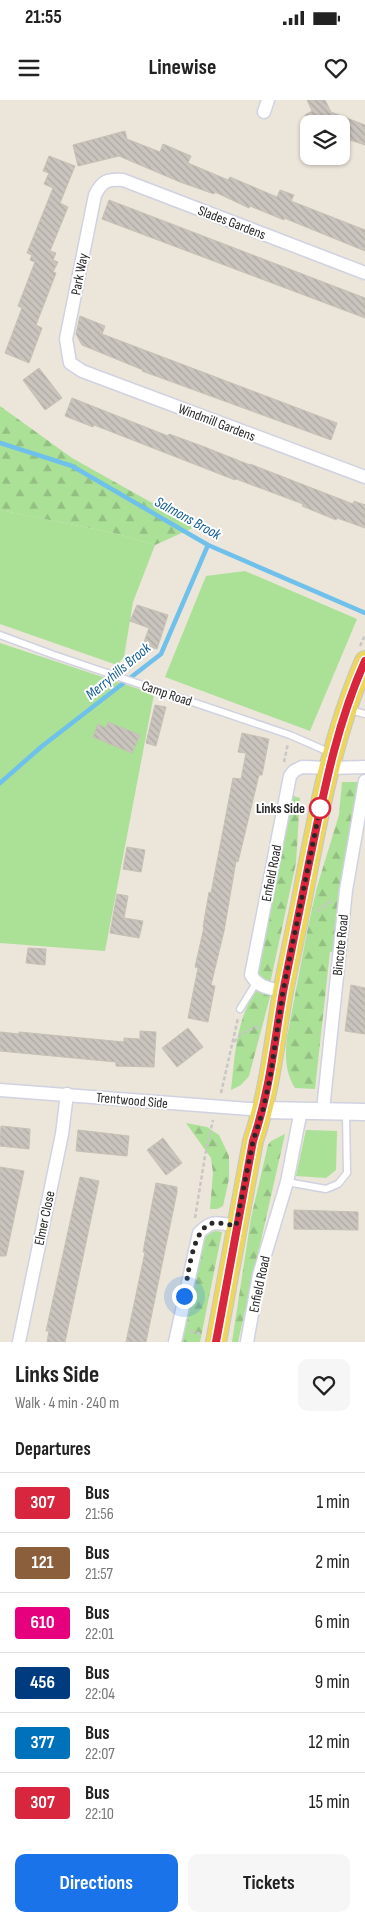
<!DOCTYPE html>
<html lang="en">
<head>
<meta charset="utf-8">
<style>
  body { margin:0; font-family:"Sofia Sans Condensed",sans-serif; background:#f6f6f6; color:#222; height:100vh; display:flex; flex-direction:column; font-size:19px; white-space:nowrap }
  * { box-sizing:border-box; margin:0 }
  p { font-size:16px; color:#767676 }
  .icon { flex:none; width:28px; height:28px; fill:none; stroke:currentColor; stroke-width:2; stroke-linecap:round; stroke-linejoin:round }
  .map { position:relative; height:1242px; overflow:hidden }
  .details { display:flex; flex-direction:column; background:#fff; flex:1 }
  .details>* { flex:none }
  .badge { padding:0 10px; border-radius:4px; font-size:18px; line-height:32px }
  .fabs { position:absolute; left:300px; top:15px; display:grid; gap:10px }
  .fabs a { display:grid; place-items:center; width:50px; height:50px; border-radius:10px; background:#fff; box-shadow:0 1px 4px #0004; font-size:25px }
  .you { position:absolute; width:25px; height:25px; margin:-12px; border:4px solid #fff; border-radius:50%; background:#1a73e8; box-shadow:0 0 0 8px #1a73e833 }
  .map>.badge { position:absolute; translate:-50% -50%; box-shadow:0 0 0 2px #fff }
  h2 { padding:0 15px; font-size:19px; line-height:45px }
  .round { display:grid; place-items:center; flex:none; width:52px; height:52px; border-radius:10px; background:#f6f6f6 }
  .head { display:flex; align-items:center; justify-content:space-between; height:85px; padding:0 15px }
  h1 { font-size:24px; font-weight:700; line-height:38px }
  .cta { display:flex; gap:10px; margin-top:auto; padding:10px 15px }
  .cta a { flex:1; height:58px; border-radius:10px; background:#1a73e8; color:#fff; font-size:20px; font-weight:700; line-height:58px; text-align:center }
  .cta a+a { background:#f6f6f6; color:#222 }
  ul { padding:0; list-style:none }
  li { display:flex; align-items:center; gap:15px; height:60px; padding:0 15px; border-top:1px solid #e0e0e0 }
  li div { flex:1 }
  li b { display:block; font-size:19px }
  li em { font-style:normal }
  li .badge { min-width:55px; font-weight:700; text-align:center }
  .status { display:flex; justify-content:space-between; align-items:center; height:35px; padding:0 25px; background:#fff; direction:ltr }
  .status svg { height:14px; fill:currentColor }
  header { display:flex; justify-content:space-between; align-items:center; height:65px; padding:0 15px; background:#fff; font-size:22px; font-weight:700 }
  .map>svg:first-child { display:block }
  .grass { fill:#abe097 }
  .forest { fill:url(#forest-firs) }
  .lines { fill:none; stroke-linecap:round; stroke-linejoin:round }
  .stream { stroke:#6fc1eb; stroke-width:4.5 }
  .building { fill:url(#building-back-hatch); stroke:#c6c1b4 }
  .service-casing { stroke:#d0d2e1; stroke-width:9 }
  .minor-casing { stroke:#d0d2e1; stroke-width:15 }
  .tertiary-casing { stroke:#d0d2e1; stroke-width:19 }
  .primary-casing { stroke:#c7c7c7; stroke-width:22 }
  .path { stroke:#c7c7c7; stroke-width:2.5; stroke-dasharray:4 2.5; stroke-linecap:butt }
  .service { stroke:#fff; stroke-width:6 }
  .minor { stroke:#fff; stroke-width:12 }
  .tertiary { stroke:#fff; stroke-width:16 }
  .primary { stroke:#ecd65d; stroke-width:20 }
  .line-casing { stroke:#fff; stroke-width:11 }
  .line { stroke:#d7263d; stroke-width:8 }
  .walk { stroke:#282828; stroke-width:5; stroke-dasharray:0 9 }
  .stop-dot { fill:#fff; stroke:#d7263d; stroke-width:2.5 }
  .labels { text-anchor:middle; stroke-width:4; stroke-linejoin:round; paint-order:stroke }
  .street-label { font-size:14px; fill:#282828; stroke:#fff }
  .stop-label { font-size:14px; font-weight:bold; fill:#282828; stroke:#fff; text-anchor:end }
  .water-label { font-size:15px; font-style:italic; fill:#115d94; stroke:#fff }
</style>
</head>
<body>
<div class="status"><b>21:55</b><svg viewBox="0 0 49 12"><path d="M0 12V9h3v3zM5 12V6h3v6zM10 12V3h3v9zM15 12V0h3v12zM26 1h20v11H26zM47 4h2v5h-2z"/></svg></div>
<header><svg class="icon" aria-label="menu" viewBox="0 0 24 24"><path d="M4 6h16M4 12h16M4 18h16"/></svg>Linewise<svg class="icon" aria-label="heart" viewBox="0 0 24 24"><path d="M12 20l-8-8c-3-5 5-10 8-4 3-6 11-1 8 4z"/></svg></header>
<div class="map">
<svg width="365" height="1242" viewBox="0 0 365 1242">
  <defs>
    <pattern id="forest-firs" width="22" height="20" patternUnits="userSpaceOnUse" patternTransform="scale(1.25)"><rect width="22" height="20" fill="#abe097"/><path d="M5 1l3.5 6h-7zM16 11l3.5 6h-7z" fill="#93c082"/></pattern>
    <pattern id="building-back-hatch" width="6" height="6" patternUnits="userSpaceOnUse" patternTransform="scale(1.25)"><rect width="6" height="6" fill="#c9c4bd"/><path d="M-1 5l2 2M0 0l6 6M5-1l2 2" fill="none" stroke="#ada8a2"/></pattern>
  </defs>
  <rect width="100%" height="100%" fill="#ebe5da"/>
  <g class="grass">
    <polygon points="0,410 114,433 155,445 133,502 124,557 117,565 0,524"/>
    <polygon points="245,471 357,519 310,631 165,577 206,476"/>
    <polygon points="0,543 154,594 105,851 0,843"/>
    <polygon points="306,1030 337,1031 336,1070 326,1078 296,1076"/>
  </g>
  <g class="forest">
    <polygon points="0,306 72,358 195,427 155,445 114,433 0,410"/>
    <path d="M 342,682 L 358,682 L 351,722 L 336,851 L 330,852 L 315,989 L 295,988 C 285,972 285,955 287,937 L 308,827 L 317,787 L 339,715 Z"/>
    <polygon points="290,695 300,698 296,763 270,884 258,877 258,871"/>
    <path d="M 257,890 L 271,893 L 249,976 L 241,985 L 231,990 C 235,956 236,918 257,890 Z"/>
    <polygon points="186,1023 207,1027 219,1035 229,1056 229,1079 223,1106 217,1109 210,1109 213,1073 211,1058"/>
    <polygon points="285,1034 238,1242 232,1242 251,1118 268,1045 271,1041"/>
    <polygon points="216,1131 222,1132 200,1242 180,1242 204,1138 212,1132"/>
  </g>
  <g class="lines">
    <g class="stream">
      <polyline points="0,343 72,366 208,445 365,513"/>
      <polyline points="0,683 41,647 161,554 208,445"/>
    </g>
  </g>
  <g class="building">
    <polygon points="307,0 325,0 331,12 365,25 365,45 341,37 341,24 309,24 305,15 312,11"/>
    <polygon points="125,31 127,39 160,52 163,44 191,56 188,63 228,80 230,77 277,97 280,90 294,95 291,101 365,130 365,151 284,118 284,120 250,106 249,108 215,92 214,94 180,82 119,56 78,66 73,45"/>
    <polygon points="49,56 75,66 60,103 68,107 50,151 56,153 53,160 58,162 53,172 56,173 36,225 42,228 29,263 5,253 22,208 18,206 35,162 30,160 32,155 27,153 53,88 44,84 49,73 43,71"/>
    <polygon points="109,100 365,198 365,218 102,119"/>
    <polygon points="80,216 105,226 102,234 337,323 331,340 142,271 143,270 82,245 76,234"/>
    <polygon points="39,268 62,298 45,310 23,280"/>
    <polygon points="72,298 168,336 169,334 202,346 250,365 250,364 353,404 354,401 365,405 365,428 337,418 336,420 302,406 303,404 236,379 235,380 94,325 93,327 65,316"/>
    <polygon points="137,505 168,515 157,549 143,545 149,528 130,521"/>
    <polygon points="155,605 166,607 156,646 146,643"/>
    <polygon points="108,622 140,635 132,653 93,637 98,624 106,628"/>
    <polygon points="242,633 269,639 262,675 259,675 238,762 236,761 224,831 211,885 215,886 208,922 188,918 198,868 195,867 204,827 203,827 209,792 211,793 233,678 241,679 246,653 238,652"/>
    <polygon points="127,747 145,750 141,772 123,769"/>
    <polygon points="117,794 128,796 124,818 143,821 139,838 110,833"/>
    <polygon points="28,848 46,849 45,865 26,863"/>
    <polygon points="351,885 365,888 365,934 345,931"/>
    <polygon points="188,928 203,947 177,967 162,948"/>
    <polygon points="140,931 156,932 154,967 116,966 116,962 0,951 0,932 19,934 19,932 124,942 124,938 140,939"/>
    <polygon points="1,1026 30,1029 29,1049 0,1046"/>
    <polygon points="78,1030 129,1036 127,1056 76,1051"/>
    <polygon points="163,1038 182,1063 166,1075 147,1050"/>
    <polygon points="0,1067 24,1071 6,1156 0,1156"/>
    <polygon points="80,1077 99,1081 65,1242 47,1242 49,1231 46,1231"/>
    <polygon points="156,1083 177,1087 177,1092 146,1242 126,1242 145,1152 143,1152"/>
    <polygon points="294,1110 358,1112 358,1130 294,1129"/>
  </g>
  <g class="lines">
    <defs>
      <g id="service">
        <polyline points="0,535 54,555 290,635 331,653"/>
        <polyline points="350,610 365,614"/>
        <polyline points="240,909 256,883"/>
        <polyline points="287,1082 326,1089 338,1084 347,1073 346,1012"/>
      </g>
      <g id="minor">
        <polyline points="264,12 268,0"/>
        <path d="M 365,173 L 123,80 C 107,79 102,81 95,95 L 66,239 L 70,263 L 82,271 L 365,377"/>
        <path d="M 283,891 C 269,888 259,888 251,875 L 290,676 L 294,671 L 302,667 L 330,668 L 365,667"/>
        <polyline points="0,990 263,1010"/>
        <polyline points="323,1010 346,790 365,681"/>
        <polyline points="19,1242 62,1034 67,994"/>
        <path d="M 175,1242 L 199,1133 C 213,1119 218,1123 237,1126"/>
        <polyline points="247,1242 259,1175 287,1082 301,1010"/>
      </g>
      <polyline id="tertiary" points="263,1010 365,1012"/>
      <path id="primary" d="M 216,1242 L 253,1041 C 270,991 274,943 283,892 C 289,861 296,830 302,799 C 317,719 332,636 365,561"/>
    </defs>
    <use href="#service" class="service-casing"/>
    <use href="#minor" class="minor-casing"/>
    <use href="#tertiary" class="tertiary-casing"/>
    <use href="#primary" class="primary-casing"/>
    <g class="path">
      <polyline points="360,546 365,535"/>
      <polyline points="284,662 288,643"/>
      <polyline points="317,811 331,801"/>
      <polyline points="234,942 241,934 256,927 261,928"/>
      <polyline points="221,993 238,918"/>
      <polyline points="195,1118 205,1056 213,1020"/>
      <polyline points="190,1231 201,1234"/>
    </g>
    <use href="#service" class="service"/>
    <use href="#minor" class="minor"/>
    <use href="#tertiary" class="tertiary"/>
    <use href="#primary" class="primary"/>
  </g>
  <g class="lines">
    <defs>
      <path id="line" d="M 216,1242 L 253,1041 C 270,990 274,944 283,892 C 292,847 301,803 310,758 C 324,691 337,623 365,561"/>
    </defs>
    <use href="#line" class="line-casing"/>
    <use href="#line" class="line"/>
    <path class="walk" d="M 184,1196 C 188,1179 192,1126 213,1123 C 220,1122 230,1125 236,1126 L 253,1041 L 263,1010 L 270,978 L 283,891 L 320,708"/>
  </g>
  <circle class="stop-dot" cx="320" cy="708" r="10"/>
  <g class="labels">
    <g class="street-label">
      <text transform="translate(232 122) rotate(21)" y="5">Slades Gardens</text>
      <text transform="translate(79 174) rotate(-79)" y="5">Park Way</text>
      <text transform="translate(217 322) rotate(21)" y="5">Windmill Gardens</text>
      <text transform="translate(167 593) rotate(19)" y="5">Camp Road</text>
      <text transform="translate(271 773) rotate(-79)" y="5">Enfield Road</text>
      <text transform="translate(340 845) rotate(-84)" y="5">Bincote Road</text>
      <text transform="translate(132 1000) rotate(5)" y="5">Trentwood Side</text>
      <text transform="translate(44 1118) rotate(-78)" y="5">Elmer Close</text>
      <text transform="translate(259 1184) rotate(-78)" y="5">Enfield Road</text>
    </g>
    <g class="stop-label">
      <text x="305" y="713">Links Side</text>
    </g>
    <g class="water-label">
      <text transform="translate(188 418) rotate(29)" y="5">Salmons Brook</text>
      <text transform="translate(118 571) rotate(-40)" y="5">Merryhills Brook</text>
    </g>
  </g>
</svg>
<div class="fabs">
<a><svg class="icon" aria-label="layers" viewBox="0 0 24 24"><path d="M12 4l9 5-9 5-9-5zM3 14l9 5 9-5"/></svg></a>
</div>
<div class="you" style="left:184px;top:1196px"></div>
</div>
<section class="details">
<div class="head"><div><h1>Links Side</h1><p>Walk · 4 min · 240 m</p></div><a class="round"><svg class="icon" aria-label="heart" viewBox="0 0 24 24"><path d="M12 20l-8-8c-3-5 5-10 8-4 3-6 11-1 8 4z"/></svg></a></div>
<h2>Departures</h2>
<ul>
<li><span class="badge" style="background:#d7263d;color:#fff">307</span><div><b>Bus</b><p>21:56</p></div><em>1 min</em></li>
<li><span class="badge" style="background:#8b5e3c;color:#fff">121</span><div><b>Bus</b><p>21:57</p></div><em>2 min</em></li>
<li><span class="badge" style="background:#e6007e;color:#fff">610</span><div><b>Bus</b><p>22:01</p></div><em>6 min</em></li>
<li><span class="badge" style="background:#003b80;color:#fff">456</span><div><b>Bus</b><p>22:04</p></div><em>9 min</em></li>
<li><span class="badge" style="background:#0072bc;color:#fff">377</span><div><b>Bus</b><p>22:07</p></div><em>12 min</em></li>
<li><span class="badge" style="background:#d7263d;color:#fff">307</span><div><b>Bus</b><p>22:10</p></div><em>15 min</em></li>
</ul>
<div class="cta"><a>Directions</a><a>Tickets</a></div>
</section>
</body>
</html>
